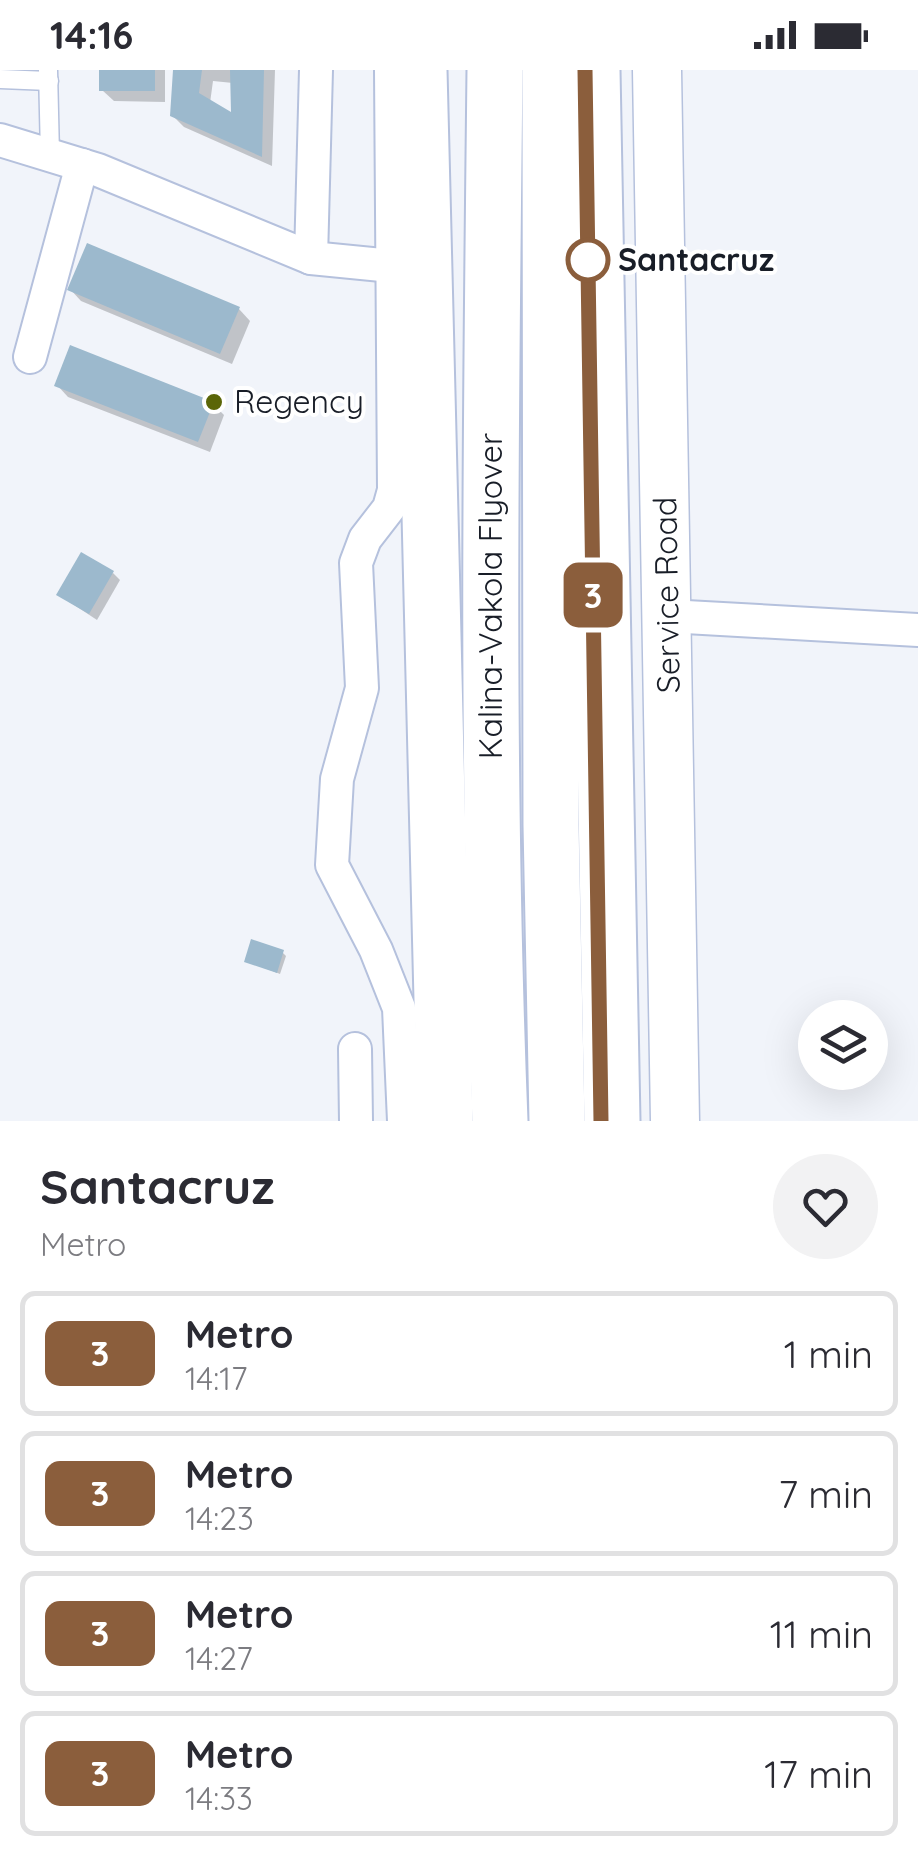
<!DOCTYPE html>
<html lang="en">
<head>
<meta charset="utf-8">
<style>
  body { margin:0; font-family:Quicksand,sans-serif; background:#f2f2f3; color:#2b2b33; height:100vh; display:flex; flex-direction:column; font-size:38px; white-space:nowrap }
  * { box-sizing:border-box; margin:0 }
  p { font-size:32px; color:#7c7c81 }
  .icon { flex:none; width:55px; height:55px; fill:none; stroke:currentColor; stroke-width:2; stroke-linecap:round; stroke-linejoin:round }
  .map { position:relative; height:1051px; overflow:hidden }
  .drawer { display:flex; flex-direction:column; background:#fff; flex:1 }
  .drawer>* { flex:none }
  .badge { padding:0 20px; border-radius:15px; font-size:35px; line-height:65px }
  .fabs { position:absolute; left:798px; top:930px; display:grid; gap:20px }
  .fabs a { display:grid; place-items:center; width:90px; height:90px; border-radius:50%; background:#fff; box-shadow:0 10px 40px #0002; font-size:50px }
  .map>.badge { position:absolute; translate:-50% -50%; box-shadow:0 0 0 5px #fff }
  .round { display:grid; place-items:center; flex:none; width:105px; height:105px; border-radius:52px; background:#f2f2f3 }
  .summary { display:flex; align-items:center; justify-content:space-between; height:170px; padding:0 40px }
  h1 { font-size:48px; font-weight:700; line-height:75px }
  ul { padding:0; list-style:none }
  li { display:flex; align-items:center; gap:30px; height:125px; margin:0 20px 15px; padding:0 20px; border:5px solid #e1e1e2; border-radius:15px }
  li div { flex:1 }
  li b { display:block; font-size:38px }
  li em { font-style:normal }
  li .badge { min-width:110px; font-weight:700; text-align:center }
  .status { display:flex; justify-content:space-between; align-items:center; height:70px; padding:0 50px; background:#fff; direction:ltr }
  .status svg { height:28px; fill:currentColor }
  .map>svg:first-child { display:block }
  .shadow { fill:#0003; fill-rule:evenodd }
  .building { fill:#9cb9cd }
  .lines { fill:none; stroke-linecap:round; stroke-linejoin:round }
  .lane-casing { stroke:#b5c1dd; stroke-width:21 }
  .street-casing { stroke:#b5c1dd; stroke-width:36 }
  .secondary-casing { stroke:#b5c1dd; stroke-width:51 }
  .highway-casing { stroke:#b5c1dd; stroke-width:59 }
  .lane { stroke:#fff; stroke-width:18 }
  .street { stroke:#fff; stroke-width:32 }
  .secondary { stroke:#fff; stroke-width:48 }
  .highway { stroke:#fff; stroke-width:55 }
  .line-casing { stroke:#fff; stroke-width:22 }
  .line { stroke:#8b5e3c; stroke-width:15 }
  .stop-dot { fill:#fff; stroke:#8b5e3c; stroke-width:5 }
  .poi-dot { fill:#5b6608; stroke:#fff; stroke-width:4 }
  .labels { text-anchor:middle; stroke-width:8; stroke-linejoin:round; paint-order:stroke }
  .stop-label { font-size:32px; font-weight:bold; fill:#181d27; stroke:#fff; text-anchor:start }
  .poi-label { font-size:32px; fill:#181d27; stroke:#fff; text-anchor:start }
  .street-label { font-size:32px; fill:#181d27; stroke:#fff }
</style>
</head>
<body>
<div class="status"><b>14:16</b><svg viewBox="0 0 49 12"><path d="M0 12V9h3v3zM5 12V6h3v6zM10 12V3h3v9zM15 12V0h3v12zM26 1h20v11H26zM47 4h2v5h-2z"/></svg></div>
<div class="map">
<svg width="918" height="1051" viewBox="0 0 918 1051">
  <rect width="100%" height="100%" fill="#f1f4fa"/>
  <g class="shadow">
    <polygon points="102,0 165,0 165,32 114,31 102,20"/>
    <path d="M 175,0 L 275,0 L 272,96 L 184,57 L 172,45 ZM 213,11 L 233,13 L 234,46 L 210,33 Z"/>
    <polygon points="70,219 239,239 250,251 232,294 81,231"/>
    <polygon points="57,315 213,334 224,345 210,382 68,327"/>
    <polygon points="113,503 120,510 97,550 59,525"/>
    <polygon points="283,883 286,886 280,904 247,891"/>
  </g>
  <g class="building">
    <rect x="99" y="0" width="56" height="21"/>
    <polygon points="173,0 202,0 199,23 231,42 230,0 264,0 262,87 170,46"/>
    <polygon points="87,173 240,237 220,284 67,220"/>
    <polygon points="70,275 214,332 198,372 54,316"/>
    <polygon points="81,482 114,501 89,544 56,525"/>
    <polygon points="251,869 284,880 277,903 244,892"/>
  </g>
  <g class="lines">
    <defs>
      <g id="lane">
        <polyline points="48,0 50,85"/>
        <polyline points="0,9 49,11"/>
      </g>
      <g id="street">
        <polyline points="391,0 394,420 389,438 365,469 356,493 362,618 337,709 332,795 376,880 399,938 404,1051"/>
        <polyline points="0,70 98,100 311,188 392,196"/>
        <polyline points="311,188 316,0"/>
        <polyline points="30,287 82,95"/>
        <polyline points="668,546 918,560"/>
        <polyline points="355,979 356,1051"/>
      </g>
      <polyline id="secondary" points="657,0 675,1051"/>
      <g id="highway">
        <polyline points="419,0 445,1051"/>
        <path d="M 495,0 C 491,350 486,701 500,1051"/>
        <polyline points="550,0 551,755 557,1051"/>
        <polyline points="592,0 612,1051"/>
      </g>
    </defs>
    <use href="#lane" class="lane-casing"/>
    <use href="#street" class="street-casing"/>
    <use href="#secondary" class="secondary-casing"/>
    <use href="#highway" class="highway-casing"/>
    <use href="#lane" class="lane"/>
    <use href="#street" class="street"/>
    <use href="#secondary" class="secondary"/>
    <use href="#highway" class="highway"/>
  </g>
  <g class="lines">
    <defs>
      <polyline id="line" points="585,0 601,1051"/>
    </defs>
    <use href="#line" class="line-casing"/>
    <use href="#line" class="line"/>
  </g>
  <circle class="stop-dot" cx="588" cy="190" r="20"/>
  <circle class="poi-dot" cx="214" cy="332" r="10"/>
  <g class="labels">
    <g class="stop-label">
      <text x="618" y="201">Santacruz</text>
    </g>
    <g class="poi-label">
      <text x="234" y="343">Regency</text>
    </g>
    <g class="street-label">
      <text transform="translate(667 525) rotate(-91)" y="11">Service Road</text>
      <text transform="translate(491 526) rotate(-90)" y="11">Kalina-Vakola Flyover</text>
    </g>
  </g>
</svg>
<div class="fabs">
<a><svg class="icon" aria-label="layers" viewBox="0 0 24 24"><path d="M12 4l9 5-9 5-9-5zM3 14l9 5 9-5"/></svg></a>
</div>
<b class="badge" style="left:593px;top:525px;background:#8b5e3c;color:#fff">3</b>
</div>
<section class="drawer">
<div class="summary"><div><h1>Santacruz</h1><p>Metro</p></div><a class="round"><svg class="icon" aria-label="heart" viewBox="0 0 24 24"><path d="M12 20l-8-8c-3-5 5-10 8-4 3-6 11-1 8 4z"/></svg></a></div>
<ul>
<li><span class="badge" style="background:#8b5e3c;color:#fff">3</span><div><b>Metro</b><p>14:17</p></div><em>1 min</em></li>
<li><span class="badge" style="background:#8b5e3c;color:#fff">3</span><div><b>Metro</b><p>14:23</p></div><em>7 min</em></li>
<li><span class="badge" style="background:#8b5e3c;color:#fff">3</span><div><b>Metro</b><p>14:27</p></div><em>11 min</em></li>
<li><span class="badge" style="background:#8b5e3c;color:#fff">3</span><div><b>Metro</b><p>14:33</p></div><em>17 min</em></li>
</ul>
</section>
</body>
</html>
